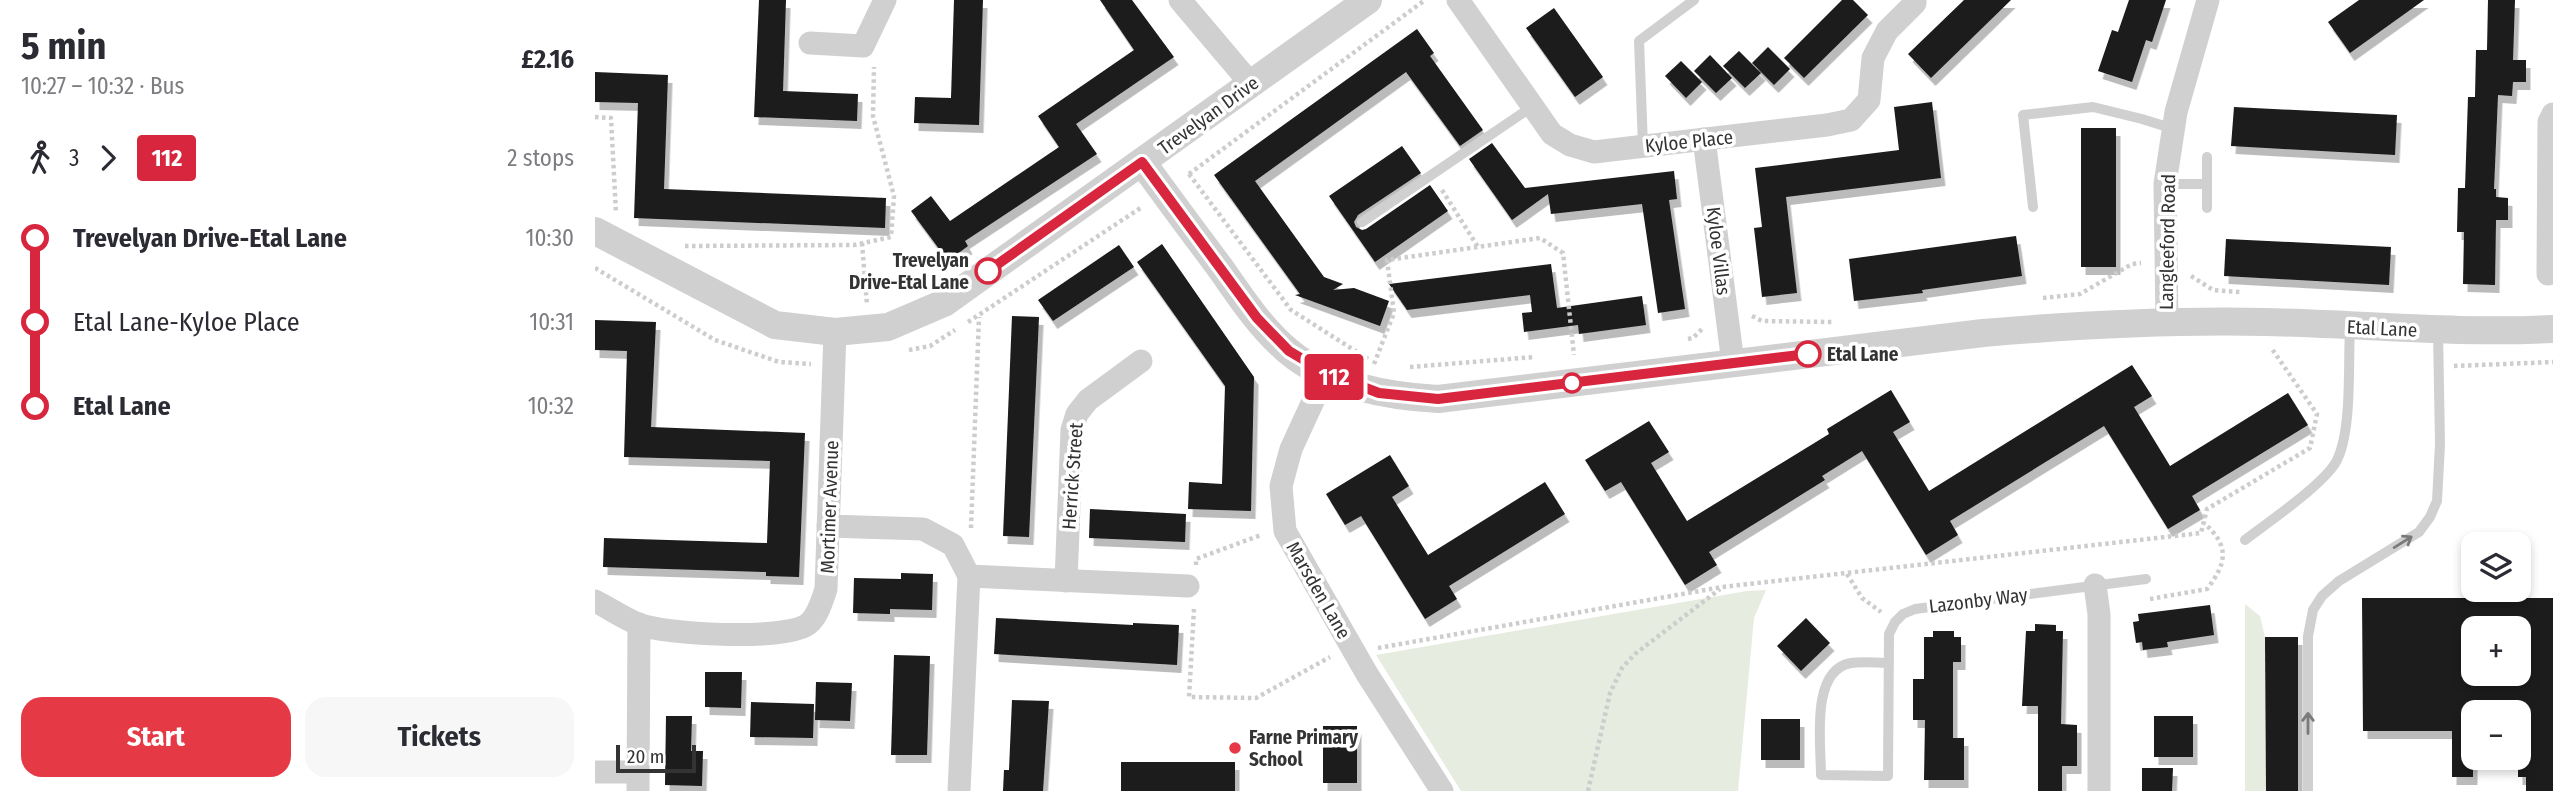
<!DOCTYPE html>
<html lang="en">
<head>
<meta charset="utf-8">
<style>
  body { margin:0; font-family:"Fira Sans Condensed",sans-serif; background:#f7f7f7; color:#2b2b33; height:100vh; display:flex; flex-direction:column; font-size:26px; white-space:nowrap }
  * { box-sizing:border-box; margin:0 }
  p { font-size:23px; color:#7c7c81 }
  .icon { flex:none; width:38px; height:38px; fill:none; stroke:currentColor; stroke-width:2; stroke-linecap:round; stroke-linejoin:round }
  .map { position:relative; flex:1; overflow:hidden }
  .side { display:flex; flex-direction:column; background:#fff; width:595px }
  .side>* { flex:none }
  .badge { padding:0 14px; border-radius:5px; font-size:24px; line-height:46px }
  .controls { position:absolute; left:1866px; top:532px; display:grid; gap:14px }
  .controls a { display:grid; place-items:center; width:70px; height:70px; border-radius:14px; background:#fff; box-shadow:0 4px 10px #0003; font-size:35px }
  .scale { position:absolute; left:21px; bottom:18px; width:80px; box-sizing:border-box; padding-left:7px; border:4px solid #333; border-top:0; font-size:19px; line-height:24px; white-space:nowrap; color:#333; -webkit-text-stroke:5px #fff; paint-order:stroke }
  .map>.badge { position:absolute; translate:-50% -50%; box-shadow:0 0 0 4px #fff }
  .legs { display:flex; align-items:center; gap:10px; height:77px; padding:0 21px; font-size:23px }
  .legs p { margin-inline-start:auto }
  .head { display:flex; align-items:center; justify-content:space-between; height:119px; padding:0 21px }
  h1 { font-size:38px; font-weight:700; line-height:52px }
  .cta { display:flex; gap:14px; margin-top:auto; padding:14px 21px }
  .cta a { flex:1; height:80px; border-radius:21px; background:#e63946; color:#fff; font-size:28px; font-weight:700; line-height:80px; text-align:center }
  .cta a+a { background:#f7f7f7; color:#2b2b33 }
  ul { padding:0 21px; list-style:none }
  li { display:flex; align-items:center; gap:24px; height:84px; font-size:26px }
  li i { display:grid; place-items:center; width:10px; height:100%; margin:0 9px; background:currentColor }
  li i::after { content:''; width:18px; height:18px; margin:-9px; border:5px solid; border-radius:50%; background:#fff }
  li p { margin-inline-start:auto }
  li:first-child i { background:linear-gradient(#0000 50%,currentColor 0) }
  li:last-child i { background:linear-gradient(currentColor 50%,#0000 0) }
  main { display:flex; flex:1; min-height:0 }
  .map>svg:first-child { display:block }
  .green { fill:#e6ecdf }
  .building { fill:#1a1a1a; fill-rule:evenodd; filter:url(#shadow) }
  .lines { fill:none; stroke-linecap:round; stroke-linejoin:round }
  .path { stroke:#cdcdcd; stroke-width:4.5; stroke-dasharray:3.5 3.5; stroke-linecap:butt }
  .service { stroke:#d0d0d0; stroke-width:10 }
  .minor { stroke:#d0d0d0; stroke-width:23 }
  .tertiary { stroke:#d0d0d0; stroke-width:28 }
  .oneway { stroke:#7a7a7a }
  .line-1-casing { stroke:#fff; stroke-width:16 }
  .line-1 { stroke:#d7263d; stroke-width:10 }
  .stop-1-dot { fill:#fff; stroke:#d7263d; stroke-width:3.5 }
  .poi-dot { fill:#e63946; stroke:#fff; stroke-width:2.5 }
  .labels { text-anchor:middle; stroke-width:7; stroke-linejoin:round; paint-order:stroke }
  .street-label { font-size:19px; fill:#333; stroke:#fff }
  .stop-label { font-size:19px; font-weight:bold; fill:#333; stroke:#fff; text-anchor:end }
  .poi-label { font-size:19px; font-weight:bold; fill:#333; stroke:#fff; text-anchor:start }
</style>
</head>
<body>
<main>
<section class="side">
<div class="head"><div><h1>5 min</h1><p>10:27 – 10:32 · Bus</p></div><b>£2.16</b></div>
<div class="legs"><svg class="icon" aria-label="walk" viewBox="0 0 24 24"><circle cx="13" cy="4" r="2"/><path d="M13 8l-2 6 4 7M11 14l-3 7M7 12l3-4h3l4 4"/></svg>3<svg class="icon" aria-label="forward" viewBox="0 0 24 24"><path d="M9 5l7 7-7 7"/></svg><b class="badge" style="background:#d7263d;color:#fff">112</b><p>2 stops</p></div>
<ul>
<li><i style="color:#d7263d"></i><b>Trevelyan Drive-Etal Lane</b><p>10:30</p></li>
<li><i style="color:#d7263d"></i><span>Etal Lane-Kyloe Place</span><p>10:31</p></li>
<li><i style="color:#d7263d"></i><b>Etal Lane</b><p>10:32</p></li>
</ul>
<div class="cta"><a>Start</a><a>Tickets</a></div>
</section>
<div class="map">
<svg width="1958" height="791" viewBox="0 0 1958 791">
  <defs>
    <filter id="shadow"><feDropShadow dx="4.5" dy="8" stdDeviation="0" flood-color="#0004"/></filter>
  </defs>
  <rect width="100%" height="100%" fill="#fff"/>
  <g class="green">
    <polygon points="1171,590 1159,618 1143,791 866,791 781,655 1152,591"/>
    <polygon points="1650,604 1665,616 1670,637 1671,791 1650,791"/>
  </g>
  <g class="building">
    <polygon points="164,0 191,0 188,91 263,94 262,121 159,117"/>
    <polygon points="359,0 388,0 384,125 319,123 320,97 356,98"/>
    <polygon points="505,0 537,0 579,57 481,124 502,154 370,241 373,246 353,261 316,211 336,196 355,221 464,147 443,116 539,50"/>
    <polygon points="1247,0 1258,0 1273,15 1209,78 1189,58"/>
    <polygon points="1369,0 1416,0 1336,78 1313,54"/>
    <polygon points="1534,0 1571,0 1557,42 1551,40 1537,82 1503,71 1517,30 1523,32"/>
    <polygon points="1764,0 1829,0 1755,53 1733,22"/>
    <polygon points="1893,0 1920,0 1918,60 1931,60 1931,82 1918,82 1917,96 1903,95 1899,189 1901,189 1901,197 1913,198 1913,220 1901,220 1900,285 1868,284 1869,232 1862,232 1863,188 1870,188 1873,97 1880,97 1881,50 1892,50"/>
    <polygon points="959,8 1008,77 980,97 931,28"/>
    <polygon points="822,29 839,53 835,56 888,130 865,146 811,72 660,181 729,277 748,284 738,290 759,288 794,301 785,326 700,295 705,294 619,175"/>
    <polygon points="1173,47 1195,69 1179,85 1157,63"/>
    <polygon points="1144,51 1166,73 1150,88 1128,66"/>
    <polygon points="1115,55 1137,78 1121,93 1099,71"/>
    <polygon points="1086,61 1107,82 1091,98 1070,76"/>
    <polygon points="0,72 73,75 69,189 291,198 290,228 39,218 43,103 0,102"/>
    <polygon points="1337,102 1346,178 1191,197 1202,293 1167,297 1159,228 1167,227 1160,168 1304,150 1299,107"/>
    <polygon points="1639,107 1802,115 1800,155 1636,146"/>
    <rect x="1486" y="128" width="35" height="139"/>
    <polygon points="897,143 930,188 1079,171 1082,199 1074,200 1090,309 1063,313 1047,204 956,214 953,194 917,220 874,159"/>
    <polygon points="807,146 826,173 763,215 759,222 761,227 767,230 771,229 835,185 853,211 780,262 734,196"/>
    <polygon points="1421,236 1427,276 1327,290 1328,293 1259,301 1254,259"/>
    <polygon points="1631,239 1796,247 1794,285 1629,276"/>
    <polygon points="567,244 659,377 656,511 593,509 594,482 627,484 630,386 542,262"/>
    <polygon points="524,245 539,267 458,321 443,300"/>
    <polygon points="956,264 962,308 1047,296 1051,325 984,334 983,325 929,332 927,313 937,312 935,295 812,310 794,284"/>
    <polygon points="417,316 444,317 434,537 408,536"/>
    <polygon points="0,320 61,322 56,427 210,433 204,577 171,576 171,572 8,567 9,538 172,543 175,461 29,457 32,351 0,350"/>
    <polygon points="1537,365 1557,396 1539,407 1575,466 1693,393 1713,425 1597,496 1605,510 1573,529 1509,426 1355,521 1363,535 1331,555 1267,451 1227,476 1230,480 1114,552 1122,565 1090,585 1026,482 1010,491 990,460 1054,421 1074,452 1056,463 1092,521 1234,434 1232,429 1296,390 1315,422 1298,432 1334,491"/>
    <polygon points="795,455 814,486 797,497 833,555 950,482 970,514 854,586 862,599 830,619 766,516 750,525 731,494"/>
    <polygon points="495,509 591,514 590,542 494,538"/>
    <polygon points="306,573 338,574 337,610 295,609 295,614 258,613 259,578 306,579"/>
    <path d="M 1767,598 L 1958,598 L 1958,791 L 1931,791 L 1931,777 L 1923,777 L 1923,712 L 1878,712 L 1878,777 L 1857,777 L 1857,731 L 1768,731 ZM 1878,628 L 1923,628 L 1923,674 L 1878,674 Z"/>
    <polygon points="1615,605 1619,635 1572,642 1573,647 1548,650 1547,642 1541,643 1538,622 1544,621 1543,614"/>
    <polygon points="401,618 538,625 538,623 584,625 582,665 399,654"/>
    <polygon points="1211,618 1235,643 1206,671 1182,646"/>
    <polygon points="1440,624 1461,625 1461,631 1468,631 1466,724 1482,725 1482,766 1467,766 1467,791 1443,791 1443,706 1427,706 1431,631 1440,631"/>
    <polygon points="1338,631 1359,631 1359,637 1366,637 1366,662 1358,662 1358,738 1369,738 1369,780 1329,780 1330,720 1318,720 1318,679 1329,679 1329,637 1338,637"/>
    <polygon points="1670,637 1703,637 1703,791 1671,791"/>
    <polygon points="299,655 335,656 332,755 296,755"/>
    <polygon points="110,672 147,672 146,708 110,707"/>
    <polygon points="221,682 257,683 255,721 220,720"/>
    <polygon points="417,700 454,701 448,791 408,791 409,770 414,770"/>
    <polygon points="156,702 219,704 218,738 155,737"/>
    <polygon points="71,716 97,716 96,751 108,751 107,786 70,785"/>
    <rect x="1559" y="716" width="39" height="41"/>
    <rect x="1166" y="719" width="39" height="41"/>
    <rect x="728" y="726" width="34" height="57"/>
    <rect x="526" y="762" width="114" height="29"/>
    <polygon points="1547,768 1578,768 1577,791 1547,791"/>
  </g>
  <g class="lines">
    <g class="path">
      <polyline points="0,117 16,118 21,213"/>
      <polyline points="594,174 696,310 773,359"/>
      <polyline points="594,174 830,0"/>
      <polyline points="847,190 883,247"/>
      <polyline points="267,243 272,305"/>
      <polyline points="90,246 259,245 296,237 299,196 278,116 279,67"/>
      <polyline points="0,268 120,340 184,362 216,364"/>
      <polyline points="1596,276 1618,290 1646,292"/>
      <polyline points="1448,298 1485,294 1537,264 1546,263"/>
      <polyline points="1157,316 1167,321 1238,322"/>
      <polyline points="373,322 547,207"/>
      <polyline points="1093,339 1098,338 1108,328"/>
      <polyline points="314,350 335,346 360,330"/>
      <polyline points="779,364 799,313 792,260 945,238 968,253 979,355"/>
      <polyline points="1859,366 1958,362"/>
      <polyline points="815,367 939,357"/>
      <polyline points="376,528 384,317"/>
      <polyline points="601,565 601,559 666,535"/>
      <polyline points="1252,574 1267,598 1286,612"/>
      <path d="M 1555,599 L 1612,589 C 1632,563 1635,546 1609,523"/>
      <polyline points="599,609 594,697 661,698 735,657"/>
      <polyline points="783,648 1127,587 1606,533 1612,509 1715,448 1722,414 1677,349"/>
      <polyline points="993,791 1015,693 1027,668 1040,654 1125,589"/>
    </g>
    <g class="service">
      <polyline points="1048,146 1044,41 1099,0"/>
      <polyline points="1612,157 1612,208"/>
      <polyline points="1570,184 1612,184"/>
      <polyline points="1438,207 1428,115 1498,107 1547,119 1579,129"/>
      <polyline points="767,222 938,106"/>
      <path d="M 1650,540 C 1672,523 1734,481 1743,458 C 1757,426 1753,364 1755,328"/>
      <path d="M 1294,663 C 1282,663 1268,661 1256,663 C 1215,670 1226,744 1226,775 L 1293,776 L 1294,634 L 1300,622 L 1308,614 L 1320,609 L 1551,579"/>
      <polyline points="1713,791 1713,636 1718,610 1727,596 1744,581 1824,532 1835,517 1842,501 1845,444 1843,331"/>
    </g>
    <g class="minor">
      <polyline points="585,0 656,84"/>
      <polyline points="863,0 957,134 975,145 999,152 1232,125 1256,120 1274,100 1278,58 1292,31 1320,3 1320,0"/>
      <polyline points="215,43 268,46 290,0"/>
      <polyline points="1109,139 1138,363"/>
      <polyline points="1953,274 1954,122 1958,114"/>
      <polyline points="1572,322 1570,184 1581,112 1613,0"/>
      <polyline points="731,373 696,449 686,486 690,531 772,674 847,791"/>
      <polyline points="233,526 328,529 358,545 374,576 364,791"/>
      <polyline points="374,576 593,586"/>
      <polyline points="471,581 477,430 482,414 493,400 546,361"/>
      <polyline points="1500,585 1504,614 1504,791"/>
      <path d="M 0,601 C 14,608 28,618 43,624 C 73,635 182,640 210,626 C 222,620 227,601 231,589 L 240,332"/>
      <polyline points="0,772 43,772"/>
      <polyline points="43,791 44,624"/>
    </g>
    <g class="tertiary">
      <path d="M 547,162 C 573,198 599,233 626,269 C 646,298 666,328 693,351 C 735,386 791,396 843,399 L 1388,333 C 1482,325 1576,320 1670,322 C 1767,324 1862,334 1958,329"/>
      <polyline points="0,231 180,325 240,332 293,327 349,303 773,0"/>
    </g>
  </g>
  <defs><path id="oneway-shaft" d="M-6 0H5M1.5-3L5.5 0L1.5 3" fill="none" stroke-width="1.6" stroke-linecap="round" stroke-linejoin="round" transform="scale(1.75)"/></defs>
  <g class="oneway">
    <use href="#oneway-shaft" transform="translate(1808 542) rotate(-32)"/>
    <use href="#oneway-shaft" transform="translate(1713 723) rotate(-90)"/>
  </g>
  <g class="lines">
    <defs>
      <polyline id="line-1" points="393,271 547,162 662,318 694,351 731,373 784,393 843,399 1213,354"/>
    </defs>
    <use href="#line-1" class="line-1-casing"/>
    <use href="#line-1" class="line-1"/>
  </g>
  <g class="stop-1-dot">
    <circle cx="393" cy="271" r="12"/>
    <circle cx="1213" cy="354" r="12"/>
    <circle cx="977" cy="383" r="9"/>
  </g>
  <circle class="poi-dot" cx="640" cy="748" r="7"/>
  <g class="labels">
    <g class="street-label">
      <text transform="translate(613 115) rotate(-36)" y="7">Trevelyan Drive</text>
      <text transform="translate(1094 141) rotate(-6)" y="7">Kyloe Place</text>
      <text transform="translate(1572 242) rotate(-89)" y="7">Langleeford Road</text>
      <text transform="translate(1124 251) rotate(83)" y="7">Kyloe Villas</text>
      <text transform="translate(1787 328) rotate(3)" y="7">Etal Lane</text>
      <text transform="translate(477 476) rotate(-86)" y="7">Herrick Street</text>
      <text transform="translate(234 507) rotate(-88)" y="7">Mortimer Avenue</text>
      <text transform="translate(724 590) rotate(60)" y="7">Marsden Lane</text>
      <text transform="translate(1383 600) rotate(-7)" y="7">Lazonby Way</text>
    </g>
    <g class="stop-label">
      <text x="374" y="267">Trevelyan<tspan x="374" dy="22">Drive-Etal Lane</tspan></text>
      <text x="1232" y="361" text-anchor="start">Etal Lane</text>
    </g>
    <g class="poi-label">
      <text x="654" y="744">Farne Primary<tspan x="654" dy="22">School</tspan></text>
    </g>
  </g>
</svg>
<div class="controls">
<a><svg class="icon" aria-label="layers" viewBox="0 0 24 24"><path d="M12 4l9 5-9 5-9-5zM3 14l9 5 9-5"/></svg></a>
<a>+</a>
<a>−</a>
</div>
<div class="scale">20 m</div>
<b class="badge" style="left:739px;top:377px;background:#d7263d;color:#fff">112</b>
</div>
</main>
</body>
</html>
